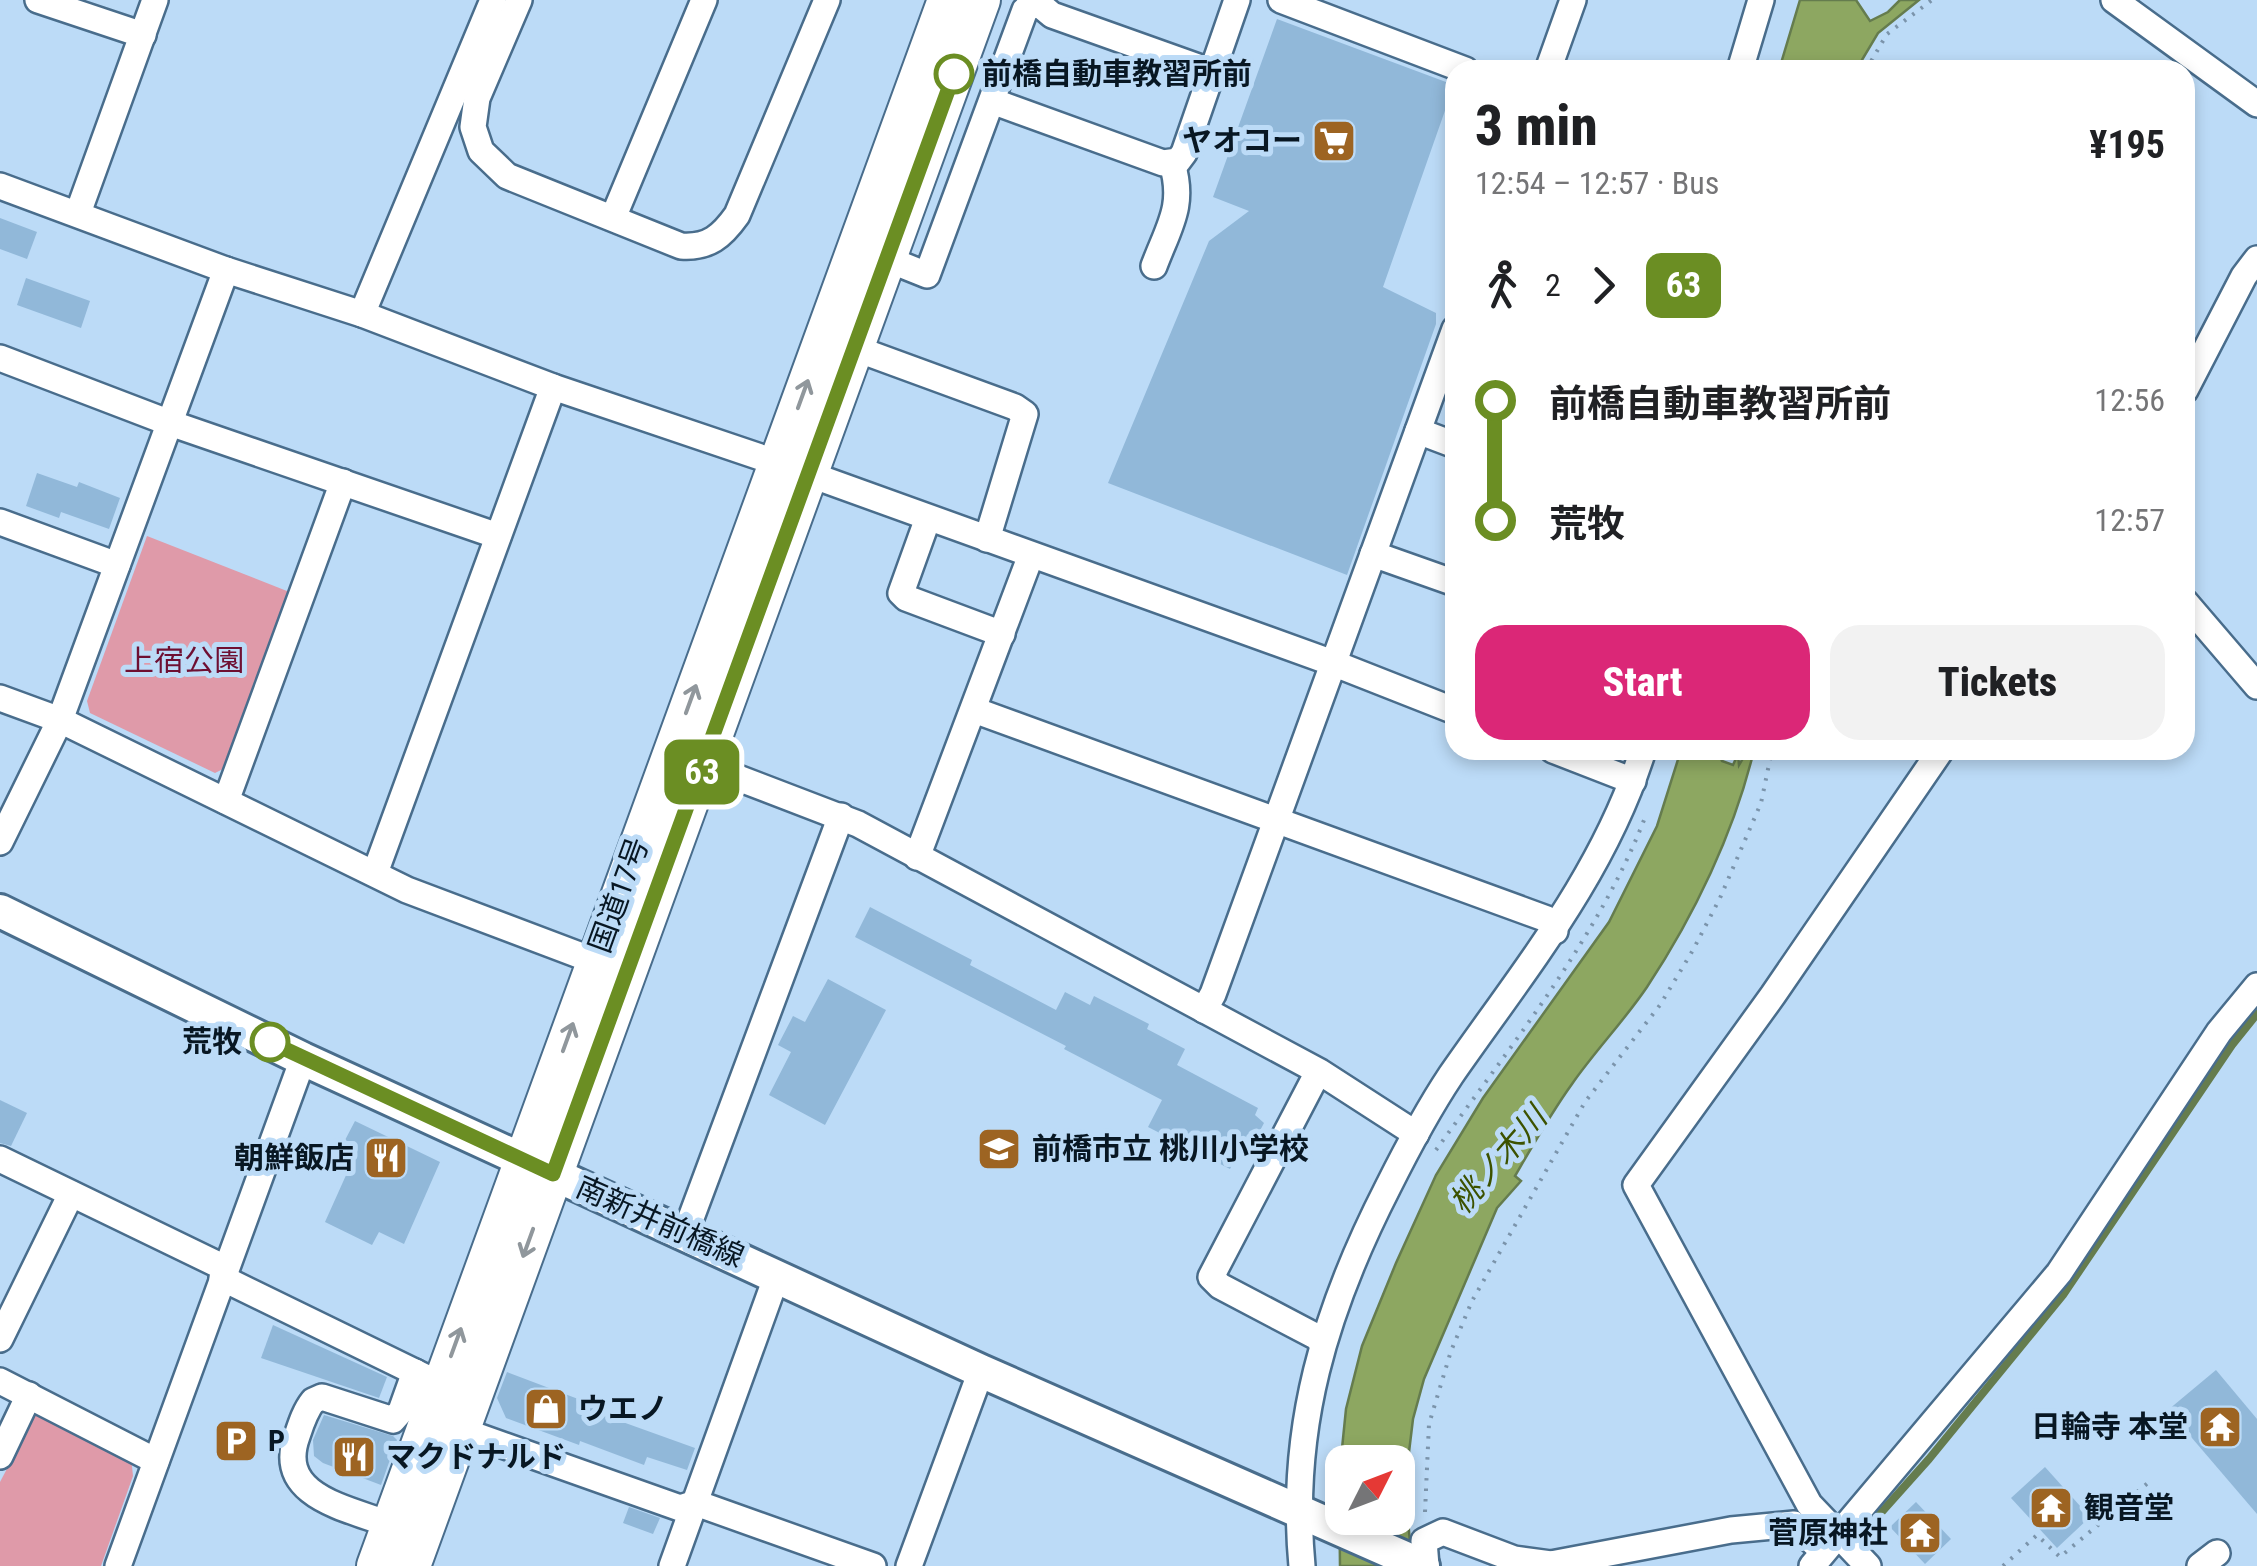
<!DOCTYPE html>
<html lang="en">
<head>
<meta charset="utf-8">
<style>
  body { margin:0; font-family:"Roboto Condensed","Noto Sans JP",sans-serif; background:#f2f2f2; color:#202124; height:100vh; display:flex; flex-direction:column; font-size:38px; white-space:nowrap }
  * { box-sizing:border-box; margin:0 }
  p { font-size:32px; color:#757577 }
  .icon { flex:none; width:55px; height:55px; fill:none; stroke:currentColor; stroke-width:2; stroke-linecap:round; stroke-linejoin:round }
  .map { position:relative; flex:1; overflow:hidden }
  .details { position:absolute; left:1445px; top:60px; width:750px; height:700px; display:flex; flex-direction:column; background:#fff; border-radius:30px; box-shadow:0 5px 15px #0003 }
  .details>* { flex:none }
  .badge { padding:0 20px; border-radius:15px; font-size:35px; line-height:65px }
  .needle { width:65px; rotate:48deg }
  .tools { position:absolute; left:1325px; top:1445px; display:grid; gap:20px }
  .tools a { display:grid; place-items:center; width:90px; height:90px; border-radius:20px; background:#fff; box-shadow:0 5px 15px #0003; font-size:50px }
  .map>.badge { position:absolute; translate:-50% -50%; box-shadow:0 0 0 5px #fff }
  .legs { display:flex; align-items:center; gap:15px; height:110px; padding:0 30px; font-size:32px }
  .legs p { margin-inline-start:auto }
  .overview { display:flex; align-items:center; justify-content:space-between; height:170px; padding:0 30px }
  h1 { font-size:55px; font-weight:800; line-height:75px }
  .primary-button { display:flex; gap:20px; margin-top:auto; padding:20px 30px }
  .primary-button a { flex:1; height:115px; border-radius:30px; background:#db2777; color:#fff; font-size:40px; font-weight:800; line-height:115px; text-align:center }
  .primary-button a+a { background:#f2f2f2; color:#202124 }
  ul { padding:0 30px; list-style:none }
  li { display:flex; align-items:center; gap:35px; height:120px; font-size:38px }
  li i { display:grid; place-items:center; width:15px; height:100%; margin:0 12px; background:currentColor }
  li i::after { content:''; width:25px; height:25px; margin:-12px; border:8px solid; border-radius:50%; background:#fff }
  li p { margin-inline-start:auto }
  li:first-child i { background:linear-gradient(#0000 50%,currentColor 0) }
  li:last-child i { background:linear-gradient(currentColor 50%,#0000 0) }
  .map>svg:first-child { display:block }
  .green { fill:#df9aa9 }
  .water { fill:#8da761; stroke:#657c4e; stroke-width:2.5; fill-rule:evenodd }
  .lines { fill:none; stroke-linecap:round; stroke-linejoin:round }
  .stream { stroke:#657c4e; stroke-width:8 }
  .building { fill:#91b8d9 }
  .minor-casing { stroke:#496d8c; stroke-width:30 }
  .major-casing { stroke:#496d8c; stroke-width:38 }
  .highway-casing { stroke:#496d8c; stroke-width:42 }
  .path { stroke:#7b94ab; stroke-width:4; stroke-dasharray:2.5 8; stroke-linecap:butt }
  .minor { stroke:#fff; stroke-width:25 }
  .major { stroke:#fff; stroke-width:32 }
  .highway { stroke:#fff; stroke-width:38 }
  .oneway { stroke:#90979c }
  .line-1-casing { stroke:#fff; stroke-width:22 }
  .line-1 { stroke:#6b8e23; stroke-width:15 }
  .stop-1-dot { fill:#fff; stroke:#6b8e23; stroke-width:5 }
  .labels { text-anchor:middle; stroke-width:10; stroke-linejoin:round; paint-order:stroke }
  .stop-label { font-size:30px; font-weight:bold; fill:#081723; stroke:#bcdbf7; text-anchor:start }
  .poi-label { font-size:30px; font-weight:bold; fill:#081723; stroke:#bcdbf7; text-anchor:start }
  .park-label { font-size:30px; fill:#6e0f32; stroke:#bcdbf7 }
  .street-label { font-size:30px; fill:#081723; stroke:#bcdbf7 }
  .water-label { font-size:32px; font-style:italic; fill:#3c5200; stroke:#bcdbf7 }
</style>
</head>
<body>
<div class="map">
<svg width="2257" height="1566" viewBox="0 0 2257 1566">
  <rect width="100%" height="100%" fill="#bcdbf7"/>
  <g class="green">
    <polygon points="147,536 292,593 225,768 215,773 90,713 87,701"/>
    <polygon points="37,1412 131,1457 133,1476 101,1566 0,1566 0,1482"/>
  </g>
  <g class="water">
    <polygon points="1800,0 1856,0 1870,21 1888,12 1900,0 1919,0 1878,33 1856,70 1779,70"/>
    <path d="M 1681,750 L 1718,750 L 1722,761 L 1733,765 L 1738,754 L 1739,765 L 1748,750 L 1754,750 C 1734,833 1694,916 1647,987 C 1624,1021 1595,1051 1572,1084 C 1551,1113 1533,1145 1515,1176 L 1521,1181 L 1497,1208 L 1424,1379 L 1413,1419 L 1405,1485 L 1412,1566 L 1340,1566 L 1339,1478 L 1346,1409 L 1362,1346 L 1396,1263 L 1436,1175 L 1483,1098 L 1609,922 L 1657,826 ZM 1342,1462 L 1398,1462 L 1398,1518 L 1342,1518 Z"/>
  </g>
  <g class="lines">
    <polyline class="stream" points="1854,1543 1929,1459 2063,1295 2232,1045 2257,1014"/>
  </g>
  <g class="building">
    <polygon points="1277,19 1454,85 1383,287 1436,313 1436,324 1347,575 1108,483 1209,241 1249,211 1213,197"/>
    <polygon points="0,218 37,232 27,259 0,249"/>
    <polygon points="26,278 90,301 81,328 17,305"/>
    <polygon points="37,473 77,487 79,482 120,498 109,529 61,512 59,518 26,506"/>
    <polygon points="870,907 972,960 970,965 1056,1010 1065,992 1090,1005 1094,996 1149,1024 1147,1029 1185,1049 1177,1065 1258,1108 1255,1115 1264,1123 1252,1146 1243,1142 1230,1169 1148,1127 1162,1100 1064,1049 1066,1046 855,937"/>
    <polygon points="828,979 886,1010 825,1125 769,1095 791,1052 778,1045 793,1016 805,1022"/>
    <polygon points="0,1100 27,1113 11,1146 0,1143"/>
    <polygon points="355,1121 440,1162 404,1244 379,1232 372,1245 325,1222 347,1173 332,1165"/>
    <polygon points="273,1325 387,1377 379,1398 261,1358"/>
    <polygon points="2216,1370 2257,1419 2257,1514 2168,1410"/>
    <polygon points="507,1372 594,1405 592,1411 695,1448 687,1470 647,1457 644,1465 580,1441 579,1445 506,1418 497,1398"/>
    <polygon points="324,1415 393,1436 397,1440 381,1485 323,1463 314,1456 313,1440"/>
    <polygon points="2045,1467 2090,1517 2057,1548 2011,1498"/>
    <polygon points="1916,1502 1951,1539 1925,1564 1890,1527"/>
    <polygon points="629,1507 660,1518 653,1534 623,1523"/>
  </g>
  <g class="lines">
    <defs>
      <g id="minor">
        <polyline points="38,0 143,35"/>
        <path d="M 519,0 L 477,98 L 473,127 L 481,151 L 507,176 L 681,246 C 709,248 722,236 737,215 L 827,0"/>
        <polyline points="1034,0 1052,15 1212,72"/>
        <polyline points="1281,0 1465,70"/>
        <polyline points="2114,0 2257,104"/>
        <polyline points="1548,70 1573,0"/>
        <polyline points="1740,70 1761,0"/>
        <polyline points="992,101 1163,163 1178,161 1184,153 1237,0"/>
        <polyline points="0,186 226,270 362,314 553,387 778,463 1333,663 1455,711"/>
        <polyline points="78,213 155,0"/>
        <polyline points="613,218 704,0"/>
        <polyline points="887,259 927,275 1025,10 1036,3"/>
        <path d="M 1154,266 C 1169,226 1185,206 1172,163"/>
        <polyline points="362,314 493,0"/>
        <polyline points="854,348 1015,407 1025,414 987,539"/>
        <polyline points="0,358 170,423 498,536"/>
        <polyline points="2185,390 2244,276 2257,259"/>
        <polyline points="1418,431 1455,445"/>
        <polyline points="928,518 901,593 906,598 1002,634"/>
        <polyline points="0,522 117,565"/>
        <polyline points="1373,554 1455,583"/>
        <polyline points="2185,602 2257,686"/>
        <polyline points="0,698 60,720 407,890 595,961"/>
        <polyline points="974,710 1547,919 1555,931"/>
        <polyline points="1553,750 1633,781"/>
        <polyline points="704,765 858,824 1320,1072 1416,1134"/>
        <polyline points="226,801 343,482"/>
        <polyline points="0,842 60,720 226,270"/>
        <polyline points="917,857 1031,555"/>
        <polyline points="375,873 553,387"/>
        <polyline points="1204,1010 1213,994 1455,329"/>
        <polyline points="1318,1072 1211,1277 1220,1286 1317,1337 1323,1344"/>
        <polyline points="0,1159 225,1268"/>
        <polyline points="685,1234 841,816"/>
        <polyline points="222,1278 427,1378"/>
        <polyline points="0,1339 71,1194"/>
        <polyline points="0,1381 156,1461"/>
        <polyline points="460,1430 680,1508 696,1503 873,1566"/>
        <polyline points="0,1456 29,1395"/>
        <path d="M 391,1525 C 348,1508 275,1497 297,1436 C 301,1424 305,1411 313,1401 L 322,1397 L 393,1420 L 401,1411 L 415,1372"/>
        <polyline points="118,1566 303,1059"/>
        <polyline points="672,1566 777,1275"/>
        <polyline points="909,1566 981,1371"/>
        <path d="M 1302,1566 C 1289,1428 1325,1310 1388,1187 C 1407,1149 1427,1111 1451,1075 C 1524,970 1604,874 1643,750"/>
        <polyline points="1426,1566 1424,1541 1443,1532 1514,1559 1551,1564 1731,1530 1794,1524 1823,1551"/>
        <polyline points="1812,1566 2059,1273 2219,1032 2257,986"/>
        <polyline points="1868,1566 1809,1504 1636,1185 1773,995 1941,750"/>
        <polyline points="2200,1566 2217,1553"/>
      </g>
      <polyline id="major" points="0,911 303,1059 523,1160 981,1371 1423,1566"/>
      <g id="highway">
        <polyline points="376,1566 947,0"/>
        <polyline points="411,1566 981,0"/>
      </g>
    </defs>
    <use href="#minor" class="minor-casing"/>
    <use href="#major" class="major-casing"/>
    <use href="#highway" class="highway-casing"/>
    <g class="path">
      <polyline points="1866,70 1887,34 1932,0"/>
      <path d="M 1436,1150 C 1508,1050 1599,936 1644,820"/>
      <polyline points="1425,1512 1429,1424 1451,1351 1472,1301 1585,1102 1660,1005 1693,950 1720,898 1761,803 1772,750"/>
      <polyline points="2003,1566 2037,1535 2060,1557 2149,1482"/>
    </g>
    <use href="#minor" class="minor"/>
    <use href="#major" class="major"/>
    <use href="#highway" class="highway"/>
  </g>
  <defs><path id="oneway-shaft" d="M-6 0H5M1.5-3L5.5 0L1.5 3" fill="none" stroke-width="1.6" stroke-linecap="round" stroke-linejoin="round" transform="scale(2.5)"/></defs>
  <g class="oneway">
    <use href="#oneway-shaft" transform="translate(803 394) rotate(-70)"/>
    <use href="#oneway-shaft" transform="translate(691 699) rotate(-70)"/>
    <use href="#oneway-shaft" transform="translate(568 1037) rotate(-70)"/>
    <use href="#oneway-shaft" transform="translate(528 1243) rotate(110)"/>
    <use href="#oneway-shaft" transform="translate(456 1342) rotate(-70)"/>
  </g>
  <g class="lines">
    <defs>
      <polyline id="line-1" points="270,1042 553,1174 954,74"/>
    </defs>
    <use href="#line-1" class="line-1-casing"/>
    <use href="#line-1" class="line-1"/>
  </g>
  <defs>
    <symbol id="supermarket-square" viewBox="-11 -11 22 22"><rect x="-9" y="-9" width="18" height="18" rx="4" fill="#9d6422" stroke="#bcdbf7"/><path d="M-6-5.5h2.5l.6 2H6L4.5 2H-2.5L-4.4-4H-6ZM-1.5 3.2a1.3 1.3 0 1 0 .1 0ZM3 3.2a1.3 1.3 0 1 0 .1 0Z" fill="#fff"/></symbol>
    <symbol id="school-square" viewBox="-11 -11 22 22"><rect x="-9" y="-9" width="18" height="18" rx="4" fill="#9d6422" stroke="#bcdbf7"/><path d="M0-5L7-2L0 1L-7-2ZM-4 1L0 2.5L4 1V4Q0 6-4 4Z" fill="#fff"/></symbol>
    <symbol id="restaurant-square" viewBox="-11 -11 22 22"><rect x="-9" y="-9" width="18" height="18" rx="4" fill="#9d6422" stroke="#bcdbf7"/><path d="M-5-6h1v4h1v-4h1v4h1v-4h1v5L-1.5 .5V6h-2V.5L-5-1ZM5-6V6H3V1.5H1.5Q1.5-4 5-6Z" fill="#fff"/></symbol>
    <symbol id="shop-square" viewBox="-11 -11 22 22"><rect x="-9" y="-9" width="18" height="18" rx="4" fill="#9d6422" stroke="#bcdbf7"/><path d="M-5-2.5h2.3a2.7 3.5 0 0 1 5.4 0H5L5.5 6h-11ZM-1.5-2.5h3a1.5 2.3 0 0 0-3 0Z" fill="#fff"/></symbol>
    <symbol id="temple-square" viewBox="-11 -11 22 22"><rect x="-9" y="-9" width="18" height="18" rx="4" fill="#9d6422" stroke="#bcdbf7"/><path d="M0-6L5-2H3V0L6.5 2.5H4V6H1.5V3h-3V6H-4V2.5H-6.5L-3 0V-2H-5Z" fill="#fff"/></symbol>
    <symbol id="parking-square" viewBox="-11 -11 22 22"><rect x="-9" y="-9" width="18" height="18" rx="4" fill="#9d6422" stroke="#bcdbf7"/><path d="M-3.5-5.5H1a3.5 3.5 0 0 1 0 7H-1V5.5H-3.5ZM-1-3.4V-.6H.8a1.4 1.4 0 0 0 0-2.8Z" fill="#fff"/></symbol>
  </defs>
  <g fill-rule="evenodd">
    <use href="#supermarket-square" x="1309" y="116" width="50" height="50"/>
    <use href="#school-square" x="974" y="1124" width="50" height="50"/>
    <use href="#restaurant-square" x="361" y="1133" width="50" height="50"/>
    <use href="#shop-square" x="521" y="1384" width="50" height="50"/>
    <use href="#temple-square" x="2195" y="1402" width="50" height="50"/>
    <use href="#parking-square" x="211" y="1416" width="50" height="50"/>
    <use href="#restaurant-square" x="329" y="1432" width="50" height="50"/>
    <use href="#temple-square" x="2026" y="1483" width="50" height="50"/>
    <use href="#temple-square" x="1895" y="1508" width="50" height="50"/>
  </g>
  <g class="stop-1-dot">
    <circle cx="954" cy="74" r="18"/>
    <circle cx="270" cy="1042" r="18"/>
  </g>
  <g class="labels">
    <g class="stop-label">
      <text x="982" y="84">前橋自動車教習所前</text>
      <text x="242" y="1052" text-anchor="end">荒牧</text>
    </g>
    <g class="poi-label">
      <text x="1302" y="151" text-anchor="end">ヤオコー</text>
      <text x="1032" y="1159">前橋市立 桃川小学校</text>
      <text x="354" y="1168" text-anchor="end">朝鮮飯店</text>
      <text x="578" y="1419">ウエノ</text>
      <text x="2188" y="1437" text-anchor="end">日輪寺 本堂</text>
      <text x="268" y="1451">P</text>
      <text x="386" y="1467">マクドナルド</text>
      <text x="2084" y="1518">観音堂</text>
      <text x="1888" y="1543" text-anchor="end">菅原神社</text>
    </g>
    <g class="park-label">
      <text x="184" y="671">上宿公園</text>
    </g>
    <g class="street-label">
      <text transform="translate(619 895) rotate(-70)" y="10">国道17号</text>
      <text transform="translate(660 1222) rotate(24)" y="10">南新井前橋線</text>
    </g>
    <g class="water-label">
      <text transform="translate(1498 1160) rotate(-49)" y="11">桃ノ木川</text>
    </g>
  </g>
</svg>
<div class="tools">
<a><svg class="needle" viewBox="-14 -14 28 28"><path d="M0-13l5 13h-10z" fill="#e53935"/><path d="M0 13l5-13h-10z" fill="#757577"/></svg></a>
</div>
<b class="badge" style="left:702px;top:772px;background:#6b8e23;color:#fff">63</b>
<section class="details">
<div class="overview"><div><h1>3 min</h1><p>12:54 – 12:57 · Bus</p></div><b>¥195</b></div>
<div class="legs"><svg class="icon" aria-label="walk" viewBox="0 0 24 24"><circle cx="13" cy="4" r="2"/><path d="M13 8l-2 6 4 7M11 14l-3 7M7 12l3-4h3l4 4"/></svg>2<svg class="icon" aria-label="forward" viewBox="0 0 24 24"><path d="M9 5l7 7-7 7"/></svg><b class="badge" style="background:#6b8e23;color:#fff">63</b></div>
<ul>
<li><i style="color:#6b8e23"></i><b>前橋自動車教習所前</b><p>12:56</p></li>
<li><i style="color:#6b8e23"></i><b>荒牧</b><p>12:57</p></li>
</ul>
<div class="primary-button"><a>Start</a><a>Tickets</a></div>
</section>
</div>
</body>
</html>
